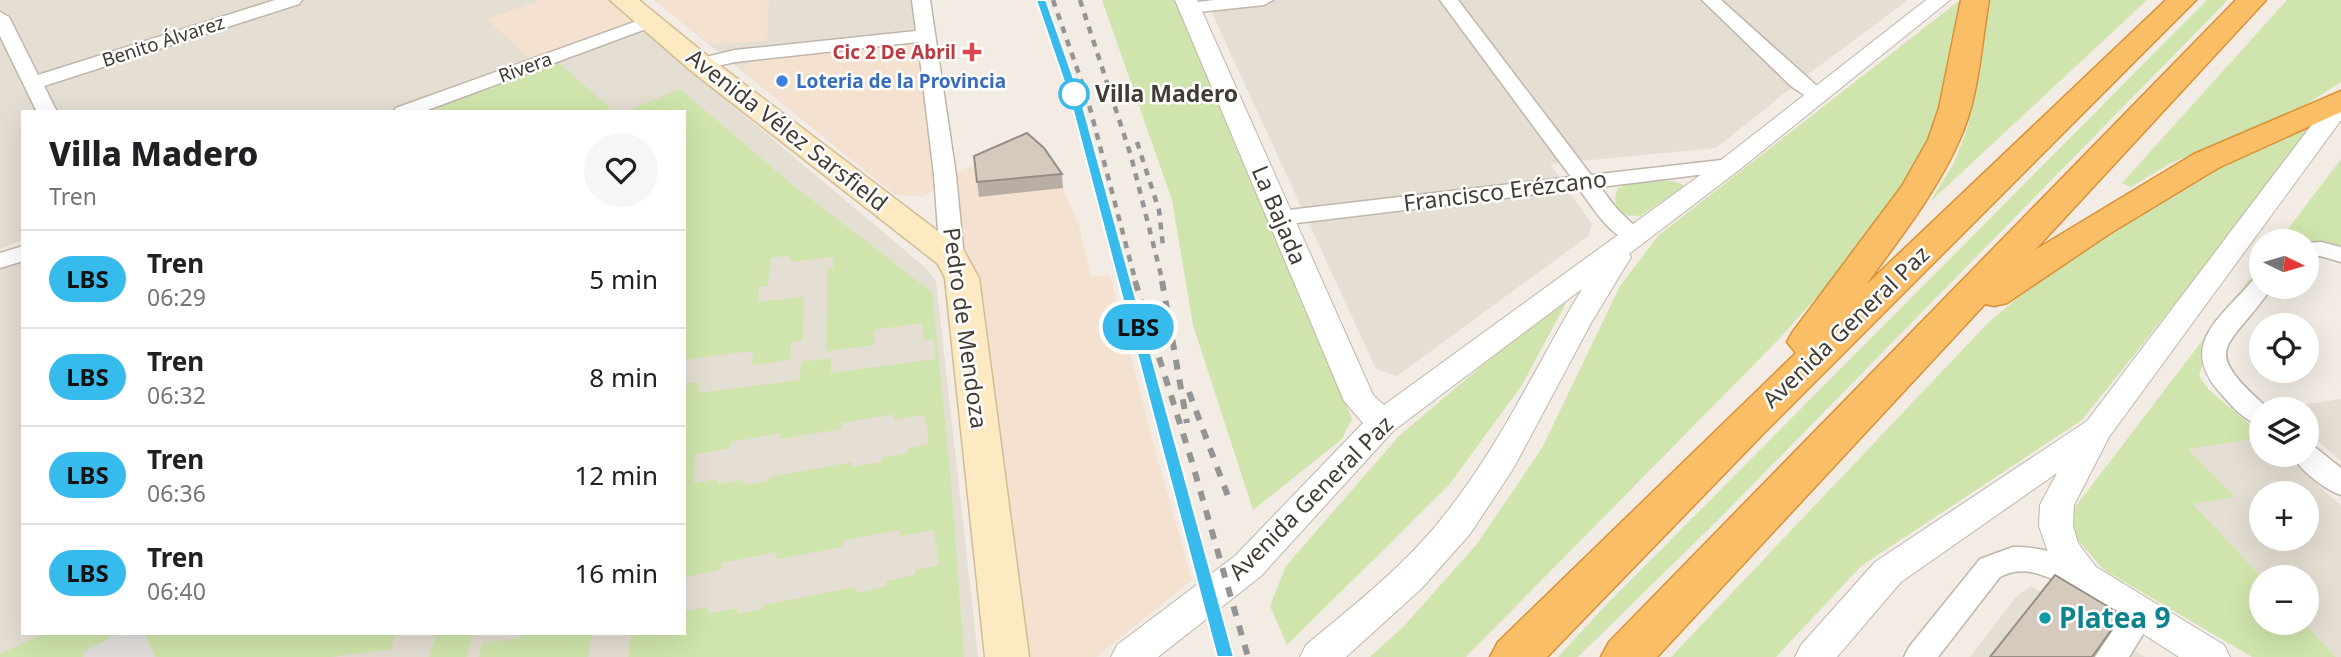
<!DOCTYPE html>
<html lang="es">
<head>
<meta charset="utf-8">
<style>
  body { margin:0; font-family:"Noto Sans",sans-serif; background:#f6f6f6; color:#202124; height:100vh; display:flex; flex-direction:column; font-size:26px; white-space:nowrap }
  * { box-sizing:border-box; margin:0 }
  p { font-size:23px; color:#757577 }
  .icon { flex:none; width:38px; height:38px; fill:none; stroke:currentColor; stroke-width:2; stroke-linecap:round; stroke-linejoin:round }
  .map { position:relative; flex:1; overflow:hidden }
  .details { position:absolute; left:21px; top:110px; width:665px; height:525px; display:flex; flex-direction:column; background:#fff; border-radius:0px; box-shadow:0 7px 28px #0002 }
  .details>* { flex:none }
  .badge { padding:0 14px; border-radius:23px; font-size:24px; line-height:46px }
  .needle { width:46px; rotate:95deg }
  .buttons { position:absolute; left:2249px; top:229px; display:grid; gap:14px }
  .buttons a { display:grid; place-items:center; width:70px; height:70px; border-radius:50%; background:#fff; box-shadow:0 7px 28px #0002; font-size:35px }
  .map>.badge { position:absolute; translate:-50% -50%; box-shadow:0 0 0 4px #fff }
  .round { display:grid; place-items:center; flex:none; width:74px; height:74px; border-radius:37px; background:#f6f6f6 }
  .summary { display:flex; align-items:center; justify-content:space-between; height:119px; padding:0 28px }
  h1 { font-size:33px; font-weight:800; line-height:52px }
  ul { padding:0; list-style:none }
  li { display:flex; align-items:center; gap:21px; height:98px; padding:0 28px; border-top:2px solid #e0e0e0 }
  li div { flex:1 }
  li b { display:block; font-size:26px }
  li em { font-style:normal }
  li .badge { min-width:77px; font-weight:700; text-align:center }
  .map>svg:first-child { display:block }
  .residential { fill:#e5ded2; fill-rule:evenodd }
  .commercial { fill:#f4e1cf }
  .green { fill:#d0e5ad; fill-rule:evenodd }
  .parking { fill:#e2dfdc }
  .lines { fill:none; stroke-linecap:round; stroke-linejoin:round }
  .minor-casing { stroke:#c0b6aa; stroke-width:3 }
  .tertiary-casing { stroke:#c0b6aa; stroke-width:2 }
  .secondary-casing { stroke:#d1bc95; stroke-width:3 }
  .motorway-casing { stroke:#d99137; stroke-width:3 }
  .minor { fill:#fff; fill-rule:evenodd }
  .tertiary { fill:#fff; fill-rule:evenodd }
  .secondary { fill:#fdeac3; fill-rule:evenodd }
  .motorway { fill:#fabe67; fill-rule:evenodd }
  .rail-far1 { stroke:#949494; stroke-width:4.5; stroke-dasharray:7 7; stroke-linecap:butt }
  .rail { stroke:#949494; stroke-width:6; stroke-dasharray:10 10; stroke-linecap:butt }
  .wall { fill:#b8aea3 }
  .building { fill:#d6cabd; stroke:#968d84; stroke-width:2 }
  .line { fill:#37bbed; stroke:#fff; stroke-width:2 }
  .health-dot { fill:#e0444e; stroke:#fff; stroke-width:2.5 }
  .shop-dot { fill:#3f7fe0; stroke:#fff; stroke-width:2.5 }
  .stop-dot { fill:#fff; stroke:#37bbed; stroke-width:3.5 }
  .culture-dot { fill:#0f9aa8; stroke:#fff; stroke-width:2.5 }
  .labels { text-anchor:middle; stroke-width:5; stroke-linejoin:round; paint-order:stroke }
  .far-street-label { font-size:19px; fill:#433c34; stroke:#fff }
  .far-health-label { font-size:19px; font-weight:bold; fill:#be3a42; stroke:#fff; text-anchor:end }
  .far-shop-label { font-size:19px; font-weight:bold; fill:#366cbe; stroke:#fff; text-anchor:start }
  .stop-label { font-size:23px; font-weight:bold; fill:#433c34; stroke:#fff; text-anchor:start }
  .street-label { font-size:23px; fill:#433c34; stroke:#fff }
  .near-culture-label { font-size:28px; font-weight:bold; fill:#0d838f; stroke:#fff; text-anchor:start }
</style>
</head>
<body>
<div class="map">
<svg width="2341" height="657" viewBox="0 0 2341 657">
  <rect width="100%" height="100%" fill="#f2ece4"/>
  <g class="residential">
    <polygon points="0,0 608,0 928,270 936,281 978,657 0,657 0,265 23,257 23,634 684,634 684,112 23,112 23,240 0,249"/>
    <polygon points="654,0 918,0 932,190 923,196 896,195"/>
    <polygon points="1206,0 1908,0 1815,69 1716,148 1550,164 1592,224 1588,236 1397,376 1376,369"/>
    <polygon points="2341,399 2341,462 2307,431 2306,410 2281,408"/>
    <path d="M 2261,438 L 2261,455 L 2285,455 L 2341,506 L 2341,657 L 2336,657 L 2304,623 L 2306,623 L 2306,578 L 2261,577 L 2192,504 L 2234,497 L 2187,449 ZM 2261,494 L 2306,494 L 2306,539 L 2261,539 Z"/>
    <polygon points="2031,586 2145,657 1970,657 2016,597"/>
  </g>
  <g class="commercial">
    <polygon points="541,0 608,0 632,20 632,23 532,61 487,19"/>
    <polygon points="654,0 769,0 767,41 714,44 706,41"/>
    <polygon points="913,42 918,43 935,183 932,190 923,196 896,195 744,72 743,67 753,59"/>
    <polygon points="1028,148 1045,162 1063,188 1079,226 1091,276 1110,275 1158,461 1192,580 1096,657 1028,657 1017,618 953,173"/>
  </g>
  <g class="green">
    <polygon points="1102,0 1175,0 1352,419 1342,439 1253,510 1193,325 1172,200"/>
    <polygon points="1960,0 1965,0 1943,118 1883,222 1780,338 1466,657 1370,657 1405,625 1477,544 1542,448 1620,286 1659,235"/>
    <polygon points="1990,0 2147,0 1930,202 1953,165 1968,127 1978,48"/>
    <polygon points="2207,0 2228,0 1721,517 1578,657 1558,657 1605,606"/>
    <polygon points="2287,0 2341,0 2341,82 2288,116 2169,164 2131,187 2122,183"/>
    <polygon points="556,60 614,112 415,112"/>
    <path d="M 680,89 L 789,182 L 932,292 L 951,480 L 964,657 L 628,657 L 631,634 L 684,634 L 684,612 L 707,607 L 708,614 L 737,608 L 737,614 L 763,609 L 764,605 L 855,587 L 856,593 L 887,586 L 886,581 L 915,575 L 915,570 L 939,565 L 934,530 L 900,536 L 899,530 L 843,541 L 843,547 L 777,559 L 776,552 L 722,563 L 721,570 L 684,577 L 684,384 L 699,382 L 698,393 L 800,380 L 801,362 L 831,358 L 831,373 L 935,359 L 934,339 L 924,340 L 922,323 L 874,330 L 874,345 L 826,351 L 827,269 L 833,268 L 833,257 L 790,262 L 789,256 L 771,258 L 768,286 L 759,287 L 758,302 L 804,297 L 803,340 L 791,342 L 790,360 L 752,365 L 753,351 L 684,360 L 684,112 L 624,112 ZM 893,414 L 894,420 L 925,415 L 929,444 L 907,448 L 908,453 L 882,457 L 882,462 L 853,467 L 852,462 L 769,477 L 769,481 L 745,485 L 744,480 L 718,484 L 718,479 L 694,483 L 695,454 L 730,448 L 731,442 L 780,433 L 781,439 L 842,429 L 842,423 Z"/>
    <polygon points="2322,119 2082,420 1861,566 1776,657 1671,657 1987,324 2076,248 2244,150"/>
    <polygon points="2341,159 2341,248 2307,244 2306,242 2278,242"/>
    <path d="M 1642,179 L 1674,181 L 1685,186 L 1640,216 L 1621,215 C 1615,205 1613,199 1618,188 Z"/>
    <polygon points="2261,264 2261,287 2202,366 2199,376 2209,390 2261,434 2261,438 2188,449 2235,497 2193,504 2261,577 2261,623 2304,623 2336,657 2252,657 2104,570 2071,532 2069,515"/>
    <polygon points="1574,288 1522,385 1449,485 1287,645 1270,606 1286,566 1399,436"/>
    <polygon points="43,634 396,634 391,649 332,657 0,657 0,654"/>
    <polygon points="436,634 473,634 467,657 429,657"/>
    <polygon points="522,634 592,634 588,657 479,657 483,643 520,638"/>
  </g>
  <polygon class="parking" points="116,634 145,634 155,657 83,657 82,653"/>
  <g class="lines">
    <defs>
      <g id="minor">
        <polygon points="275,0 302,0 299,4 44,86 57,112 37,112 0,36 0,12 9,17 38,75"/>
        <polygon points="912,0 930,0 956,175 964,258 960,263 952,265 944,263 940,258 934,175 918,42 735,62 700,70 690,64 693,60 735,50 916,31"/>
        <polygon points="1214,0 1273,0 1264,5 1189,13 1180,8 1189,3"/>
        <path d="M 1440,0 L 1458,0 L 1591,175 L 1730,159 L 1737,161 L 1741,165 L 1737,169 L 1730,171 L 1600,187 L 1617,209 L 1644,235 L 1641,240 C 1615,247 1593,207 1579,189 L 1280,225 L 1272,223 L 1269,218 L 1272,213 L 1280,211 L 1571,177 Z"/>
        <polygon points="1702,0 1721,0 1827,95 1824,99 1810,99 1791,86"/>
        <polygon points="648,17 657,22 654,26 422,112 393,112 396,108"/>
        <polygon points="2321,242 2341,247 2341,262 2320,256 2306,257 2306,243"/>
        <polygon points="23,246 23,261 0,268 0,253"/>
        <path d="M 2261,277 L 2261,287 L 2272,287 C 2229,351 2196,345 2270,410 L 2261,410 L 2261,426 C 2246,421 2233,408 2223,396 C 2176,345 2219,320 2253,280 Z"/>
        <path d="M 2306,445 L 2316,448 L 2341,468 L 2341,495 C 2324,489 2301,471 2292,455 L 2306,455 Z"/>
        <path d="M 2013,547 C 2042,546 2068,557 2093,568 L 2098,577 L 2093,586 C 2063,596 2038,557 2000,577 L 1938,657 L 1904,657 L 1909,647 L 1980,559 Z"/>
        <polygon points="2140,602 2151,606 2155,615 2129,657 2095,657 2129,606"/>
      </g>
      <g id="tertiary">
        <path d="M 1175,0 L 1197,0 L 1373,395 L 1384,405 L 1721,160 L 1926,0 L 1950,0 L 1739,170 L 1629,254 L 1631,257 L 1591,323 L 1513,469 L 1470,534 L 1422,588 L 1346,657 L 1300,657 L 1306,645 C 1355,604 1407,564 1446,513 C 1501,444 1537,364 1582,289 L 1393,431 L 1261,576 L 1158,657 L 1111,657 L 1117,645 L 1235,556 L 1363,423 L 1344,401 Z"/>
        <polygon points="2341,96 2341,120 2109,437 2074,505 2073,526 2078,543 2096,567 2224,645 2230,657 2179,657 2070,587 2050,558 2039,526 2040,505 2057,473 1901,582 1837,657 1795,657 1801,645 1875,562 2087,421 2332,98"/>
      </g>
      <polygon id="secondary" points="610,0 639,0 710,58 964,251 979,278 1029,657 985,657 945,278 938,264 690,70"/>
      <g id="motorway">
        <path d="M 1961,0 L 1989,0 C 1981,46 1979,99 1959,141 C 1936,193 1899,239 1866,285 L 2166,0 L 2196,0 L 1765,432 L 1547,657 L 1490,657 L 1498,642 L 1796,353 L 1787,342 L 1792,333 L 1902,186 L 1928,140 L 1939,108 Z"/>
        <polygon points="2236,0 2266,0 2035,250 2194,154 2341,91 2341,112 2218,168 2109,234 2007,303 1994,306 1985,304 1657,657 1601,657 1609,642"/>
      </g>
    </defs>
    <use href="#minor" class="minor-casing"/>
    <use href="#tertiary" class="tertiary-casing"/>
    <use href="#secondary" class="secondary-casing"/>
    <use href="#motorway" class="motorway-casing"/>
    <use href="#minor" class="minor"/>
    <use href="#tertiary" class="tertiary"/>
    <use href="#secondary" class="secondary"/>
    <use href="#motorway" class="motorway"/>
    <g class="rail-far1">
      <polyline points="1041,0 1076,99 1095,167"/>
      <polyline points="1053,0 1087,97 1136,283"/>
      <polyline points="1080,0 1131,156 1163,283"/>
      <polyline points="1137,142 1159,210 1163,246"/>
    </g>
    <g class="rail">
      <polyline points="1135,281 1192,462 1248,657"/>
      <polyline points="1162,281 1187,423"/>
      <polyline points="1133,305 1225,657"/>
      <polyline points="1189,392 1229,499"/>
    </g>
  </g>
  <polygon class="wall" points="974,156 1062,174 1063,188 979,197"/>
  <g class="building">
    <polygon points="1027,133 1044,148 1062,174 977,182 974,156"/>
    <polygon points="2055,575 2122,615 2092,657 1990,657"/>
  </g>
  <polygon class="line" points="1036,0 1046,0 1081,99 1234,657 1217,657 1070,99"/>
  <path class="health-dot" d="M968.5 41.5h7v7h7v7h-7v7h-7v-7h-7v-7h7z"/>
  <circle class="shop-dot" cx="782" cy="81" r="7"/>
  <circle class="stop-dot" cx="1074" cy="94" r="14"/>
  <circle class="culture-dot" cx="2045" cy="618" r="7"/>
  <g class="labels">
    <g class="far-street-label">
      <text transform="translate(163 41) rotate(-18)" y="7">Benito Álvarez</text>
      <text transform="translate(525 67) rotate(-20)" y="7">Rivera</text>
    </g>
    <g class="far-health-label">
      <text x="956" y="59">Cic 2 De Abril</text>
    </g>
    <g class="far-shop-label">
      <text x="796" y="88">Loteria de la Provincia</text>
    </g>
    <g class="stop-label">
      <text x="1095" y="102">Villa Madero</text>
    </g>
    <g class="street-label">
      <text transform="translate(787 130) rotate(38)" y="8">Avenida Vélez Sarsfield</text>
      <text transform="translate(1505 191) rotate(-7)" y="8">Francisco Erézcano</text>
      <text transform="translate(1279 215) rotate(67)" y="8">La Bajada</text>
      <text transform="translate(1846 327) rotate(-44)" y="8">Avenida General Paz</text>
      <text transform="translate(965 328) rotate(82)" y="8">Pedro de Mendoza</text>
      <text transform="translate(1311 498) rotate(-45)" y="8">Avenida General Paz</text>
    </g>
    <g class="near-culture-label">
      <text x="2059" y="628">Platea 9</text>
    </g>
  </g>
</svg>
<div class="buttons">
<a><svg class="needle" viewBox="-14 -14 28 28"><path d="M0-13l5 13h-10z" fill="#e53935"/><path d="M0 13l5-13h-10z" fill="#757577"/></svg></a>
<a><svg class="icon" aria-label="locate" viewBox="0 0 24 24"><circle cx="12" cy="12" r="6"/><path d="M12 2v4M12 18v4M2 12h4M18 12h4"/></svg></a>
<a><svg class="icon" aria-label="layers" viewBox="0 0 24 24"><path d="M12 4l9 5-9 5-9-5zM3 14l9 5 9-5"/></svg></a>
<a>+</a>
<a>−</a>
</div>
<b class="badge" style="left:1138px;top:327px;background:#37bbed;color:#111">LBS</b>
<section class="details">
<div class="summary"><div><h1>Villa Madero</h1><p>Tren</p></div><a class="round"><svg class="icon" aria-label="heart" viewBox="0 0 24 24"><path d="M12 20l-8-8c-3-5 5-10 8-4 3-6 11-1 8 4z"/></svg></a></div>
<ul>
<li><span class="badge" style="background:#37bbed;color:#111">LBS</span><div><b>Tren</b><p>06:29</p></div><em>5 min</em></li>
<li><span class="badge" style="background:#37bbed;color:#111">LBS</span><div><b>Tren</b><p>06:32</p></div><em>8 min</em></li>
<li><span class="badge" style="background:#37bbed;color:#111">LBS</span><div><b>Tren</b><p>06:36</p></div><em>12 min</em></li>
<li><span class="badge" style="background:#37bbed;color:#111">LBS</span><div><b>Tren</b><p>06:40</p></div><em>16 min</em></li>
</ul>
</section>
</div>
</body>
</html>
